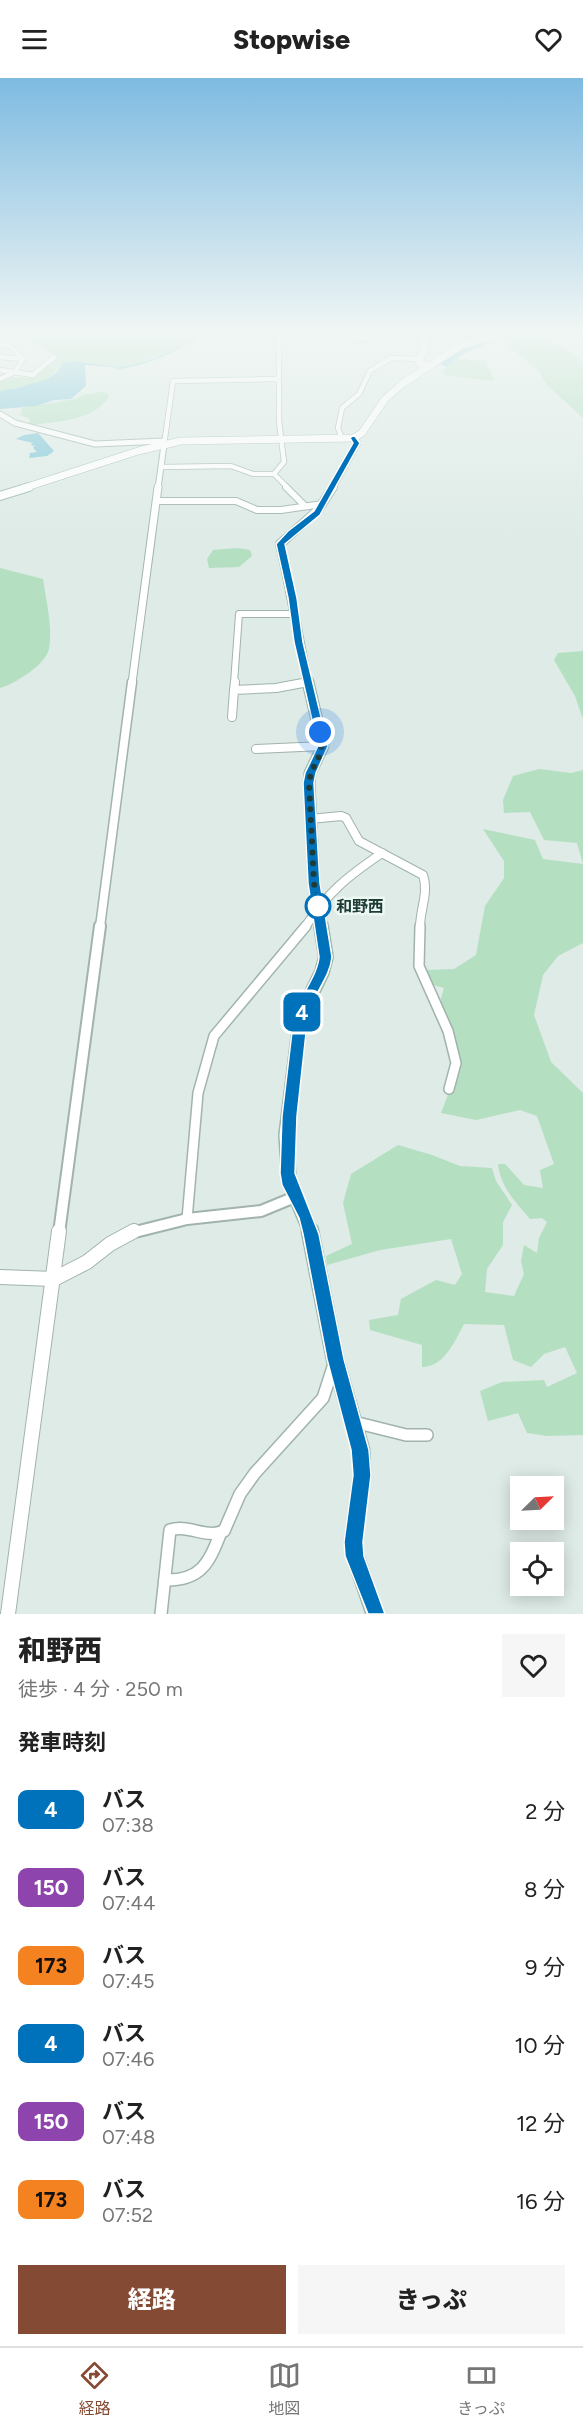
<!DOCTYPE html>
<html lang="ja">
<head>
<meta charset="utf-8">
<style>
  body { margin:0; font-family:Figtree,"Noto Sans JP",sans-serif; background:#f6f6f6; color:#222; height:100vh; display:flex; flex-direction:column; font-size:22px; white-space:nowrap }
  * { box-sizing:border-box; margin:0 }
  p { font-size:20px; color:#767676 }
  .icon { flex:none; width:33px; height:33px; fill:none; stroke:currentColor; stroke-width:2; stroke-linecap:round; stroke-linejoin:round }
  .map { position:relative; height:1536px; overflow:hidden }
  .side { display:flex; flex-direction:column; background:#fff; flex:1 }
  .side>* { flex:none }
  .badge { padding:0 12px; border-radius:9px; font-size:21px; line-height:39px }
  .needle { width:39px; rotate:66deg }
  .buttons { position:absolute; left:510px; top:1398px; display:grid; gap:12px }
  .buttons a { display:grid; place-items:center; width:54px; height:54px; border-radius:0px; background:#fff; box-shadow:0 3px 15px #0003; font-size:30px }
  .you { position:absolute; width:30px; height:30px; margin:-15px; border:4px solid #fff; border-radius:50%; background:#1a73e8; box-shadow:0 0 0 9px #1a73e833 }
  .map>.badge { position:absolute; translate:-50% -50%; box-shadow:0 0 0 3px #fff }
  h2 { padding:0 18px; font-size:22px; line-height:54px }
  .round { display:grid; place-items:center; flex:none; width:63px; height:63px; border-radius:0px; background:#f6f6f6 }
  .summary { display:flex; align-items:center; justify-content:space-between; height:102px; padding:0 18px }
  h1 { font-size:28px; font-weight:800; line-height:45px }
  .button { display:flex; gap:12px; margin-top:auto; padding:12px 18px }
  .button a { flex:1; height:69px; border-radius:0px; background:#854a33; color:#fff; font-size:24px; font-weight:800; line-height:69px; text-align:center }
  .button a+a { background:#f6f6f6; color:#222 }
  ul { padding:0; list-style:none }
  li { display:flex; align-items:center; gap:18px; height:78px; padding:0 18px }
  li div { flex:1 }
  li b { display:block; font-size:22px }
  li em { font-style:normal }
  li .badge { min-width:66px; font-weight:700; text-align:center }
  header { display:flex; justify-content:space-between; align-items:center; height:78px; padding:0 18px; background:#fff; font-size:27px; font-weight:800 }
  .tabs { display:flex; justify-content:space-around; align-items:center; height:84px; border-top:2px solid #e0e0e0; background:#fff; font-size:16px; color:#767676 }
  .tabs a { display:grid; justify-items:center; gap:3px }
  .tabs .active { color:#854a33 }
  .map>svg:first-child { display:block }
  .green { fill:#b4dfc1 }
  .water { fill:#7fc6d7 }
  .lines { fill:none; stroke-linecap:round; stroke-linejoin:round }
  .stream { stroke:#7fc6d7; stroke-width:1.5 }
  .river { stroke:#7fc6d7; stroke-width:8 }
  .minor-far4-casing { stroke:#a1b3ad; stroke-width:6 }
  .minor-far3-casing { stroke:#a1b3ad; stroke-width:8 }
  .minor-far2-casing { stroke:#a1b3ad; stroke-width:10 }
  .minor-far1-casing { stroke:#a1b3ad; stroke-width:12 }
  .minor-casing { stroke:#a1b3ad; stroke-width:14 }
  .tertiary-far4-casing { stroke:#a1b3ad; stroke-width:7 }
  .tertiary-far3-casing { stroke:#a1b3ad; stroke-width:9 }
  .tertiary-far2-casing { stroke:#a1b3ad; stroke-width:11 }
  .tertiary-far1-casing { stroke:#a1b3ad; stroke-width:14 }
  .tertiary-casing { stroke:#a1b3ad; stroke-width:16 }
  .secondary-far4-casing { stroke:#9cb8af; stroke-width:8 }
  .secondary-far3-casing { stroke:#9cb8af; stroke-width:10 }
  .secondary-far2-casing { stroke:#9cb8af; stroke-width:13 }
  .secondary-far1-casing { stroke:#9cb8af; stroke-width:16 }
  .secondary-casing { stroke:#9cb8af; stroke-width:19 }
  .minor-far4 { stroke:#fff; stroke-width:4.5 }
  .minor-far3 { stroke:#fff; stroke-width:6 }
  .minor-far2 { stroke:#fff; stroke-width:8 }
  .minor-far1 { stroke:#fff; stroke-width:9 }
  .minor { stroke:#fff; stroke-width:11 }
  .tertiary-far4 { stroke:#fff; stroke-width:5 }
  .tertiary-far3 { stroke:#fff; stroke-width:7 }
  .tertiary-far2 { stroke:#fff; stroke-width:8 }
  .tertiary-far1 { stroke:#fff; stroke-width:10 }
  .tertiary { stroke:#fff; stroke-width:14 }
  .secondary-far4 { stroke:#fff; stroke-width:7 }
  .secondary-far3 { stroke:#fff; stroke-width:8 }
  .secondary-far2 { stroke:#fff; stroke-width:10 }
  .secondary-far1 { stroke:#fff; stroke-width:13 }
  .secondary { stroke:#fff; stroke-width:16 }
  .line { fill:#0072bc; stroke:#fff; stroke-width:1.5 }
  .walk { stroke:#1e3c35; stroke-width:6; stroke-dasharray:0 10.8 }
  .stop-dot { fill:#fff; stroke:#0072bc; stroke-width:3 }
  .labels { text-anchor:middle; stroke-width:5; stroke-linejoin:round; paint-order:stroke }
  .stop-label { font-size:16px; font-weight:bold; fill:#1e3c35; stroke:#eef8f3; text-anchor:start }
</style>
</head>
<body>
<header><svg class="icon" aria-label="menu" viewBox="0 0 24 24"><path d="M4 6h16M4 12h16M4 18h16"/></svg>Stopwise<svg class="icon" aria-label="heart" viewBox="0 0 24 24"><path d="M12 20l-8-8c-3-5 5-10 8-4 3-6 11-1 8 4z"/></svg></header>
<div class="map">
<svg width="583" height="1536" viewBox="0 0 583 1536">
  <rect width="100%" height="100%" fill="#deebe6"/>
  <g class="green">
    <path d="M 0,253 L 54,253 L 65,257 L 76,253 L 141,253 L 142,259 C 155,262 163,262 175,257 L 185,264 L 179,271 L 152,279 L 138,286 L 120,292 L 105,287 L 75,283 L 58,289 C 49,308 19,310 0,313 L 0,304 L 8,299 L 30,300 L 58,280 L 22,258 L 0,256 Z"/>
    <path d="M 496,253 C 524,253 562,264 583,284 L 583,340 L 546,306 L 538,292 L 507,267 L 507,264 L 513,268 Z"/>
    <polygon points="455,281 485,283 495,303 443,297 447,286"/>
    <path d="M 100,314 L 106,315 L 109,319 C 93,343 57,344 29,347 L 30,341 L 20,337 L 22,330 L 75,321 L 83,317 Z"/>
    <polygon points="238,470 250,472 252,478 239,489 209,490 207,481 213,472"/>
    <path d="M 0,490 L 43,501 C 46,523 53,549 49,571 C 46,586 15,606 0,610 Z"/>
    <polygon points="583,573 583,641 575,618 554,582 558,575"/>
    <path d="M 539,691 L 571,695 L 583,692 L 583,865 L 558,878 L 543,897 L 534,937 L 551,984 L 583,1015 L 583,1357 L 547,1358 L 527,1355 L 518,1335 L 488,1343 L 480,1313 L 502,1304 L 544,1302 L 547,1309 L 577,1295 L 565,1269 L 544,1276 L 531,1289 L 513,1282 L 504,1247 L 464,1246 C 455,1263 444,1289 422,1289 L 422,1267 L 370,1252 L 369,1242 L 398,1237 L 401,1221 L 436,1202 L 455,1207 L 462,1196 L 451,1161 L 380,1172 L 327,1187 L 326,1178 L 352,1166 L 343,1125 L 351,1096 L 398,1067 L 432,1077 L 460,1088 L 492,1090 L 496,1103 L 512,1127 L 503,1144 L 503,1167 L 487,1191 L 485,1214 L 514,1218 L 524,1196 L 521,1183 L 524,1167 L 537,1175 L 539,1160 L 547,1144 L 542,1140 L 530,1141 C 515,1123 501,1110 498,1086 L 505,1086 L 524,1107 L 543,1110 L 540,1092 L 554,1086 L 537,1038 L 520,1032 L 476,1042 L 441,1035 L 459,988 L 440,924 L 444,910 L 430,906 L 427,892 L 454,891 L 476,877 L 485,828 L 504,800 L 504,783 L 483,751 L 535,762 L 543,781 L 583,786 L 577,765 L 544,762 L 530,734 L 504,735 L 503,722 L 513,698 Z"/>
  </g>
  <g class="water">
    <polygon points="75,283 123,290 85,287 86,308 71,321 54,322 37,328 0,331 0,313 18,310 48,301 55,296 63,285"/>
    <polygon points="38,355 54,373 47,378 29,380 30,375 37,374 33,370 35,367 32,368 31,366 33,365 16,361 24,357"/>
  </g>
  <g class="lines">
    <path class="stream" d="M 119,290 C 145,287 171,275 193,262 L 195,253"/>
    <polyline class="river" points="445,284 467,269 481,264"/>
    <defs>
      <g id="minor-far4">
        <polyline points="343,253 351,259 371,261"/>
        <polyline points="0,265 11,269 23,281"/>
        <polyline points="0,279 23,281"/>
        <polyline points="0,292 33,297 54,279"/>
        <polyline points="0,301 15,294 23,281"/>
        <polyline points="342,361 338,350 342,330 359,316 370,293 391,280 421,281"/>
        <polyline points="164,367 173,303 276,301"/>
        <polyline points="161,389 231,388 253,396 274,396 288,410"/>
        <polyline points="274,396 284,384 279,343 279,303 276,301 279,300 279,253"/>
      </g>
      <g id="minor-far3">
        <polyline points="286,409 304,427"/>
        <polyline points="156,423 236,423 257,432 281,432 323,426"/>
        <polyline points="234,605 239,536 295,536"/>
        <polyline points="302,605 308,604"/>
      </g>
      <g id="minor-far2">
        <polyline points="234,612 235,604"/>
        <polyline points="232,639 234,612 276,610 308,604"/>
        <polyline points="256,671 323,668"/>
        <path d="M 310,741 L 341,738 L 346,740 L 359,763 L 423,797 C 429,815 420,831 420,849"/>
        <path d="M 305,849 C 329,813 347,799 382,775"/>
      </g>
      <g id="minor-far1">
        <polyline points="420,848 419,888 448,953 456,985 449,1011"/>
        <polyline points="187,1141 198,1015 214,958 306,848"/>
      </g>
      <g id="minor">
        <polyline points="354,1344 406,1357 427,1357"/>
        <path d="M 165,1502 C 201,1503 209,1485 221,1454"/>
        <path d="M 161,1536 L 170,1452 C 189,1446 206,1461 224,1453 L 240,1416 L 255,1395 L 323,1320 L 334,1286"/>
      </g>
      <g id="tertiary-far4">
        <polyline points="0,336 15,345 95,366 164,363"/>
        <polyline points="158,410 164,367"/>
      </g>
      <polyline id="tertiary-far3" points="132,605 158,409"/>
      <polyline id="tertiary-far2" points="100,849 132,604"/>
      <g id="tertiary-far1">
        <polyline points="59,1155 100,848"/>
        <polyline points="131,1155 187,1141 261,1133 295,1119"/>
      </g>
      <g id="tertiary">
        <polyline points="0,1199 54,1201 87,1184 110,1166 134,1153"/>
        <polyline points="8,1536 59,1153"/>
      </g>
      <g id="secondary-far4">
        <polyline points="422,253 425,268 419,285 427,289"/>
        <polyline points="24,410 138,373 181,363 354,360 362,355 385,321 402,306 460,268 509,253"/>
        <polyline points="332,410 357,365 354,360"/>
      </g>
      <g id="secondary-far3">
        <polyline points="0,418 29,409"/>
        <path d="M 308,605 C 298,559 291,512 280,466 L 318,432 L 333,409"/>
      </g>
      <polyline id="secondary-far2" points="308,604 323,668 310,695 309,705 314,805 321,849"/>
      <polyline id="secondary-far1" points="311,1155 289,1103 286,1057 301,937 322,894 326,879 321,848"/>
      <polyline id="secondary" points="310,1153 335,1281 361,1372 362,1397 353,1464 355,1478 375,1536"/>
    </defs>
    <use href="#minor-far4" class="minor-far4-casing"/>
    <use href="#minor-far3" class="minor-far3-casing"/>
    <use href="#minor-far2" class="minor-far2-casing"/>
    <use href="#minor-far1" class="minor-far1-casing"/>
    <use href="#minor" class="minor-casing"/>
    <use href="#tertiary-far4" class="tertiary-far4-casing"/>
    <use href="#tertiary-far3" class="tertiary-far3-casing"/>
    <use href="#tertiary-far2" class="tertiary-far2-casing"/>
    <use href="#tertiary-far1" class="tertiary-far1-casing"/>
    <use href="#tertiary" class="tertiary-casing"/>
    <use href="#secondary-far4" class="secondary-far4-casing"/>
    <use href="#secondary-far3" class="secondary-far3-casing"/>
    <use href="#secondary-far2" class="secondary-far2-casing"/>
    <use href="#secondary-far1" class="secondary-far1-casing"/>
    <use href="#secondary" class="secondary-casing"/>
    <use href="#minor-far4" class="minor-far4"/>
    <use href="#minor-far3" class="minor-far3"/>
    <use href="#minor-far2" class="minor-far2"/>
    <use href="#minor-far1" class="minor-far1"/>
    <use href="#minor" class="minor"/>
    <use href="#tertiary-far4" class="tertiary-far4"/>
    <use href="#tertiary-far3" class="tertiary-far3"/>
    <use href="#tertiary-far2" class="tertiary-far2"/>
    <use href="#tertiary-far1" class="tertiary-far1"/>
    <use href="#tertiary" class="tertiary"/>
    <use href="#secondary-far4" class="secondary-far4"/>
    <use href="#secondary-far3" class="secondary-far3"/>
    <use href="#secondary-far2" class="secondary-far2"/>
    <use href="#secondary-far1" class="secondary-far1"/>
    <use href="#secondary" class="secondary"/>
  </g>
  <linearGradient id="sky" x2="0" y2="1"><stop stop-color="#7ebbe1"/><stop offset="0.54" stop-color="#f0f6f4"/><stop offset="1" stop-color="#f0f6f4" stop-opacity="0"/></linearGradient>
  <rect width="583" height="468" fill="url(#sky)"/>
  <path class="line" d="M 354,357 L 360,365 L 320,437 L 285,466 L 297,520 L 303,564 L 328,668 L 316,695 L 314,705 L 320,805 L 332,879 C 330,900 313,916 308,937 L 297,1038 L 295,1095 L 319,1156 L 344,1281 L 369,1372 L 371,1397 L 363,1464 L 364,1478 L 385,1536 L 368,1536 L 345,1478 L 344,1464 L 353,1397 L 351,1372 L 327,1281 L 303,1156 L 299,1140 L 282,1107 L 280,1095 L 282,1038 L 294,937 C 300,917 317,899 319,879 L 308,805 L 303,705 L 305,695 L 318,668 L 294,564 L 288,520 L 276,466 L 288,453 L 314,433 L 353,365 L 350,360 Z"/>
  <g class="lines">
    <path class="walk" d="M 318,828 L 314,805 L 309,705 C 312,681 326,682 320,654"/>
  </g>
  <circle class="stop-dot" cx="318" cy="828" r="12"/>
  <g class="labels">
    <g class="stop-label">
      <text x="336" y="834">和野西</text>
    </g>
  </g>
</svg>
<div class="buttons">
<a><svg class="needle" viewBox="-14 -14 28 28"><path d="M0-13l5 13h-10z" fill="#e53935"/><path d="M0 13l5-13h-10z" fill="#767676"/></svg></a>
<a><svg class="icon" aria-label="locate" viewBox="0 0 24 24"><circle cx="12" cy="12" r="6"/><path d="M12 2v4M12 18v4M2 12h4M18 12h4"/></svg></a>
</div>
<div class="you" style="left:320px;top:654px"></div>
<b class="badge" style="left:302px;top:934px;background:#0072bc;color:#fff">4</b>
</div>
<section class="side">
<div class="summary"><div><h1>和野西</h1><p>徒歩 · 4 分 · 250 m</p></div><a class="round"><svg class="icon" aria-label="heart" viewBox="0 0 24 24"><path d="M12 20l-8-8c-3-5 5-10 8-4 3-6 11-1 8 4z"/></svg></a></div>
<h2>発車時刻</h2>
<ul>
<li><span class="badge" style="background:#0072bc;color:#fff">4</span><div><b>バス</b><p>07:38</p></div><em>2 分</em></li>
<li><span class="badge" style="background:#8e44ad;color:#fff">150</span><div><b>バス</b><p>07:44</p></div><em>8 分</em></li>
<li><span class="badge" style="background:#f58220;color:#111">173</span><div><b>バス</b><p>07:45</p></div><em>9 分</em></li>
<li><span class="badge" style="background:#0072bc;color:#fff">4</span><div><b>バス</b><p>07:46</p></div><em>10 分</em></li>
<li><span class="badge" style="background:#8e44ad;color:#fff">150</span><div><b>バス</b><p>07:48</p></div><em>12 分</em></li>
<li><span class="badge" style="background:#f58220;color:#111">173</span><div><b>バス</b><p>07:52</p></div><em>16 分</em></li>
</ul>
<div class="button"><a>経路</a><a>きっぷ</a></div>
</section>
<nav class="tabs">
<a class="active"><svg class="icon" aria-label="directions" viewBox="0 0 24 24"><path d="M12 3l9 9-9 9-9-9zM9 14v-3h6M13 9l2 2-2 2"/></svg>経路</a>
<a><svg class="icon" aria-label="map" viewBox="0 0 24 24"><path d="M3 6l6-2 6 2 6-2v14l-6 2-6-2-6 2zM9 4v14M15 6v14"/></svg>地図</a>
<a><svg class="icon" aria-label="tickets" viewBox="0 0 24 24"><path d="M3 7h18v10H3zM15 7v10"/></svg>きっぷ</a>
</nav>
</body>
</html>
